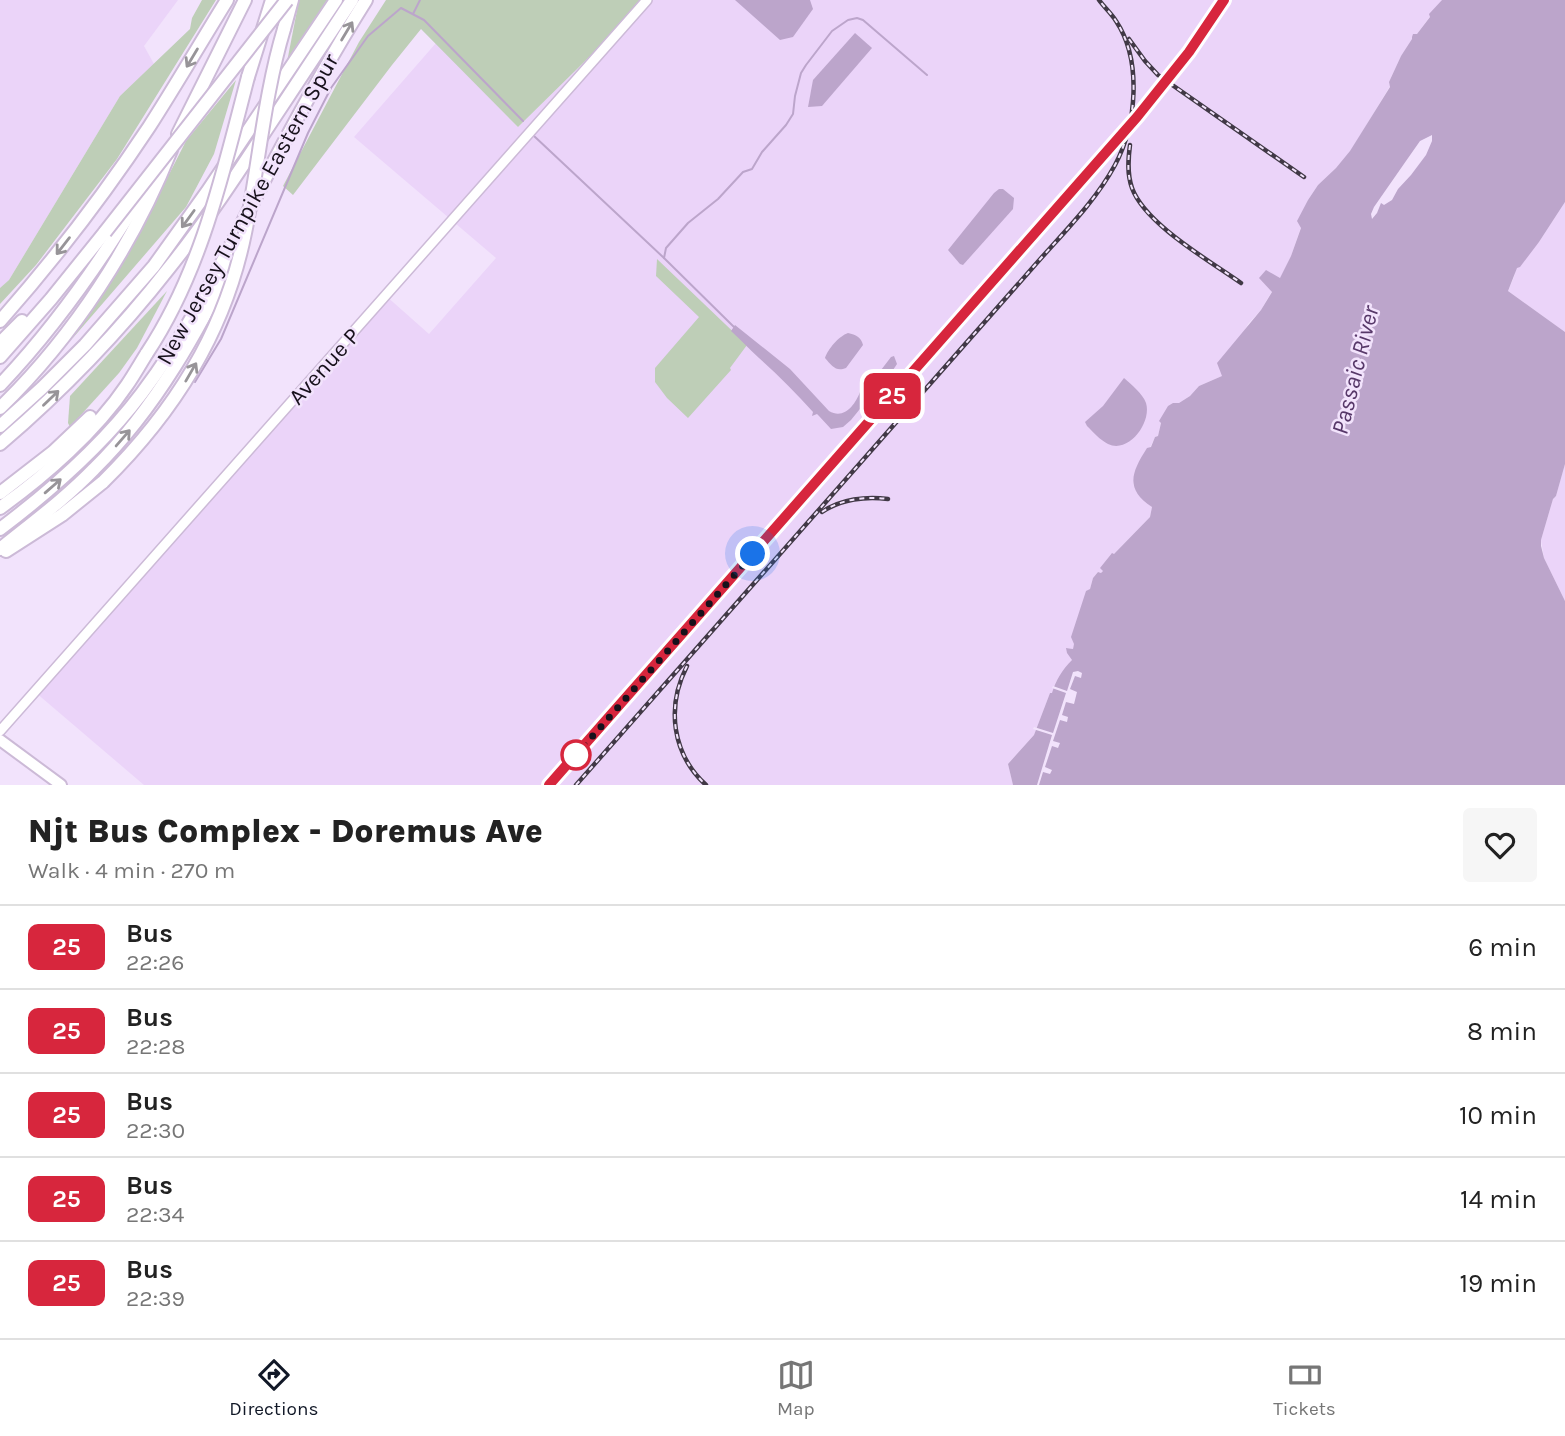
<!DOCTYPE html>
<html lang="en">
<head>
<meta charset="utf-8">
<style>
  body { margin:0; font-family:Karla,sans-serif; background:#f6f6f6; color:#222; height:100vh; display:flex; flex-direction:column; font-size:26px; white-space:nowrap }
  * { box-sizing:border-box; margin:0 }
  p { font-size:23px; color:#767676 }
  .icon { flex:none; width:38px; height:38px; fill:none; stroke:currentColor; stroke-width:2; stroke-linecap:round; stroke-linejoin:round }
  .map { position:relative; height:785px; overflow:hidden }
  .side { display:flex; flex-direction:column; background:#fff; flex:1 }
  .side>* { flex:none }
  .badge { padding:0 14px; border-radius:10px; font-size:24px; line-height:46px }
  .you { position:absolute; width:35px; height:35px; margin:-18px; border:5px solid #fff; border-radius:50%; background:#1a73e8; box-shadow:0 0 0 10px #1a73e833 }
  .map>.badge { position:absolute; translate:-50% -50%; box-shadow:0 0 0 4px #fff }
  .round { display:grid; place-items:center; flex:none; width:74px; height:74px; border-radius:7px; background:#f6f6f6 }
  .headline { display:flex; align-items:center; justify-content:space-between; height:119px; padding:0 28px }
  h1 { font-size:33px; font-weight:800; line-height:52px }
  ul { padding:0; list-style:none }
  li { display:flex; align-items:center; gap:21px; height:84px; padding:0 28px; border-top:2px solid #e0e0e0 }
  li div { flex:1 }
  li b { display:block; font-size:26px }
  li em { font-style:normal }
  li .badge { min-width:77px; font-weight:700; text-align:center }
  .tabs { display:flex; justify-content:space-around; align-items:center; height:98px; border-top:2px solid #e0e0e0; background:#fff; font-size:19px; color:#767676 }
  .tabs a { display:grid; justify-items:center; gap:4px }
  .tabs .current { color:#111827 }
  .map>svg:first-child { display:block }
  .built { fill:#ebd4f9 }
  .green { fill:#beceb7 }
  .water { fill:#bca5cb }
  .pier { fill:#f2e3fc }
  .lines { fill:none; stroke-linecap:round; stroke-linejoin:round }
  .stream { stroke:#bca5cb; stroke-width:2 }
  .minor-casing { stroke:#ccbad7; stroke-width:12 }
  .major-casing { stroke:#ccbad7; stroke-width:14 }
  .highway-casing { stroke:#ccbad7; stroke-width:16 }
  .minor { stroke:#fff; stroke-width:9 }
  .major { stroke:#fff; stroke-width:10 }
  .highway { stroke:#fff; stroke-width:12 }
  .rail-casing { stroke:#413946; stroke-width:4.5 }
  .rail { stroke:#f2e3fc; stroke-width:2; stroke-dasharray:5; stroke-linecap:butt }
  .highway-bridge-casing { stroke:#ccbad7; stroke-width:16; stroke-linecap:butt }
  .highway-bridge { stroke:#fff; stroke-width:12 }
  .oneway { stroke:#979498 }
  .line-casing { stroke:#fff; stroke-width:16 }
  .line { stroke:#d7263d; stroke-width:10 }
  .walk { stroke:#17111b; stroke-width:7; stroke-dasharray:0 12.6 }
  .stop-dot { fill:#fff; stroke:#d7263d; stroke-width:3.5 }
  .labels { text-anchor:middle; stroke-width:5; stroke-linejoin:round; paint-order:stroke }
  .street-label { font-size:23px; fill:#17111b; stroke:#f2e3fc }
  .water-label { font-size:24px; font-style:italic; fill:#573869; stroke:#f2e3fc }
</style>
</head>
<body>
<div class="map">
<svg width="1565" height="785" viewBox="0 0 1565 785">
  <rect width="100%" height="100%" fill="#f2e3fc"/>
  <g class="built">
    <polygon points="0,0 178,0 144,46 154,64 120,96 9,280 0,288"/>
    <polygon points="641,0 1442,0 1401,56 1389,82 1390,86 1350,152 1336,168 1318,185 1308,200 1298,221 1301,227 1291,256 1280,279 1263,282 1272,291 1261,310 1248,324 1222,376 1199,386 1190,396 1179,403 1161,422 1158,436 1155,437 1133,484 1139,495 1152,507 1150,517 1114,554 1111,554 1101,568 1103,571 1101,573 1098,572 1093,578 1073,649 1067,648 1072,660 1056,682 1052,694 1050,693 1034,735 1008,764 1013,785 144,785 35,692 385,295 429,334 496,258 354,137 436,43 518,127 630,17"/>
    <polygon points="1565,202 1565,332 1508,291 1514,277 1516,268 1539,242"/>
    <polygon points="1565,464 1565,601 1544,558 1541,540 1553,499 1556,496"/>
  </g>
  <g class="green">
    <polygon points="202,0 216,0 117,159 36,265 0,304 0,288 9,280 120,96 190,29 192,18"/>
    <polygon points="299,0 328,0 287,62"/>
    <polygon points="386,0 641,0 630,17 518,127 421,29 392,65 293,195 283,186 359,42"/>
    <polygon points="236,80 214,154 186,207 72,339 128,255 186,141"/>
    <polygon points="657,259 747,345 730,368 731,370 688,418 667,398 655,382 655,368 699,317 656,276"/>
    <polygon points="167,291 137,348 119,373 70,427 68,423 70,396"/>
  </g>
  <g class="water">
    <polygon points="735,0 810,0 813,9 793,37 780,40"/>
    <path d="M 1442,0 L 1565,0 L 1565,202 L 1539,242 L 1520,267 L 1517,268 L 1508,291 L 1565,332 L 1565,464 L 1556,496 L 1553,499 L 1541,540 L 1541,546 L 1544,558 L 1565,601 L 1565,785 L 1013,785 L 1008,764 L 1034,735 L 1050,693 L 1052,693 C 1056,680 1062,670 1072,660 L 1067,653 L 1066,648 L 1073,649 L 1074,644 L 1071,637 L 1086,591 L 1090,589 L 1093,578 L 1098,572 L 1101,573 L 1103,571 L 1100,568 L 1112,553 L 1114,554 L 1150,517 L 1152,507 C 1125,489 1131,473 1147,448 L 1151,447 L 1155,437 L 1158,436 L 1161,423 L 1159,421 L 1168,406 L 1173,403 L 1179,403 L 1190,396 L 1199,386 L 1222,376 L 1217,363 L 1261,310 L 1272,292 L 1259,278 L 1266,270 L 1280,278 L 1291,256 L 1301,228 L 1297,221 L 1308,200 L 1318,185 L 1336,168 L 1350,151 L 1390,87 L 1389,82 L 1401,56 L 1412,39 L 1412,37 L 1413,34 L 1417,34 L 1430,17 L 1429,14 Z"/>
    <polygon points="855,33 872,48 822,106 808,107 813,80"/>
    <polygon points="999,189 1003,189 1014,198 1013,209 963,265 960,264 948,250 994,193"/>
    <path d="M 735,325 L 790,369 L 829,411 C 844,420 855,405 860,392 L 868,387 L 891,357 L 894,356 L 897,364 L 889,376 L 885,378 L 851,420 L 843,427 L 831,429 L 819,416 L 817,414 L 812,416 L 813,412 C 796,393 778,375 759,358 C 749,349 741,340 731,331 Z"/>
    <path d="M 848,333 C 856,335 861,337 863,345 L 846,368 C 836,372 832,366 825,358 C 828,349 839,336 848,333 Z"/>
    <path d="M 1124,378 C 1131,384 1143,394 1146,403 C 1152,422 1129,454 1108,444 C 1100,440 1093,432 1087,426 L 1085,422 L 1103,406 Z"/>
  </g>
  <g class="pier">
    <polygon points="1432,135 1432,141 1426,155 1411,175 1398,189 1392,200 1384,205 1381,203 1377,213 1372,219 1371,214 1374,207 1406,161 1420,141"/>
    <polygon points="1078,671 1082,673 1081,678 1075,676 1070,689 1077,692 1074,704 1066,702 1062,715 1068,717 1067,722 1060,720 1053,741 1060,743 1058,748 1052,746 1045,767 1052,770 1050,774 1043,772 1039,785 1037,785 1052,735 1033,729 1034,727 1053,733 1066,693 1052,688 1053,686 1067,691 1073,672"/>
  </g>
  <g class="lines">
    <g class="stream">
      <polyline points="413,14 420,0"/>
      <polyline points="534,136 664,258"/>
      <polyline points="735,328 664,258 666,248 688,223 718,199 743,172 752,169 762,152 786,125 793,114 795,96 801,73 806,65 832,31 848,20 857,18 863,20 927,75"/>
      <polyline points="195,382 221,339 308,133 331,88 368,36 401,8 424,20 523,121"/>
    </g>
    <defs>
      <polyline id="minor" points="0,731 647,0"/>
      <g id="major">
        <polyline points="0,740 61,785"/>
        <polyline points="549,785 1137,117 1189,52 1224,0"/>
      </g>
      <g id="highway">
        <polyline points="284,29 292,0"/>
        <polyline points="248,77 272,0"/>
        <polyline points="178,134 245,0"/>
        <path d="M 0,321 C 54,260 104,195 149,127 C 176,85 201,42 227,0"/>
        <polyline points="0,343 22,321"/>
        <polyline points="0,357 51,299 105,232"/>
        <path d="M 0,385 C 57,325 103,259 145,188"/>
        <path d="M 0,408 C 74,336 133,245 171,150"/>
        <polyline points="0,426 42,388 85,345 154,266 207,192 336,0"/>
        <path d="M 0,444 C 62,391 119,332 169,268 C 206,222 238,173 270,124 C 297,83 325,41 352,0"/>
        <polyline points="0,493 53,452 90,417"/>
        <path d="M 0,508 C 45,476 96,431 127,385 C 134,375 140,364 147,353"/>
        <path d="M 0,529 C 53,489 102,446 142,393 C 195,323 231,244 271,167 C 301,110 332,54 366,0"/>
        <path d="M 0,549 C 32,523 65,499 94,469 C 157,407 198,331 237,252"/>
        <polyline points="6,551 62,515 103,482"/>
      </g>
    </defs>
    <use href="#minor" class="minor-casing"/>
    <use href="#major" class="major-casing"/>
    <use href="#highway" class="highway-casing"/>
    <use href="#minor" class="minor"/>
    <use href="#major" class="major"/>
    <use href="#highway" class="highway"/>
    <defs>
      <g id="rail">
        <polyline points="1129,39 1145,61 1158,75 1304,177"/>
        <path d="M 1130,145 C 1128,160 1127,174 1132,188 C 1145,224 1210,261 1241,283"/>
        <path d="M 822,512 C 841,499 866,496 888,499"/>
        <path d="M 687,666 C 666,707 672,754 706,785"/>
        <path d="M 576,785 L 1035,265 C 1063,233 1095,202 1115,165 C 1137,124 1142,60 1116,21 C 1111,13 1104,7 1099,0"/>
      </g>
    </defs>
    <use href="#rail" class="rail-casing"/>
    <use href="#rail" class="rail"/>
    <defs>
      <g id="highway-bridge">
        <polyline points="105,232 287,0"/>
        <path d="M 147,353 C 202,270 223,172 248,77"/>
        <path d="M 103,482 C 174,412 225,332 245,233 C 259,165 264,95 284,29"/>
      </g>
    </defs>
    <use href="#highway-bridge" class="highway-bridge-casing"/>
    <use href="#highway-bridge" class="highway-bridge"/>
  </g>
  <defs><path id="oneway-shaft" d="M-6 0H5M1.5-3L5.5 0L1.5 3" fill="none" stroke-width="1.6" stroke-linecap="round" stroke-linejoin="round" transform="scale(1.75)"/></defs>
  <g class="oneway">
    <use href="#oneway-shaft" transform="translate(347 31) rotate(-59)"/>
    <use href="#oneway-shaft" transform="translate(192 58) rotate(121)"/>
    <use href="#oneway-shaft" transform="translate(188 219) rotate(126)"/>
    <use href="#oneway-shaft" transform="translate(63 246) rotate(128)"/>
    <use href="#oneway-shaft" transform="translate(191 372) rotate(-60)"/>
    <use href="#oneway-shaft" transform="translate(51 398) rotate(-44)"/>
    <use href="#oneway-shaft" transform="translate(123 438) rotate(-49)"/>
    <use href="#oneway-shaft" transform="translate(53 486) rotate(-41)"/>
  </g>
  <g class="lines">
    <defs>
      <polyline id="line" points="549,785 1137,117 1189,52 1224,0"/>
    </defs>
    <use href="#line" class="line-casing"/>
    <use href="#line" class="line"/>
    <polyline class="walk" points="576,755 753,554"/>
  </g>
  <circle class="stop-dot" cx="576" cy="755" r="14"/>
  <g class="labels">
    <g class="street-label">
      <text transform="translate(247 209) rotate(-61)" y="8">New Jersey Turnpike Eastern Spur</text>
      <text transform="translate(324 366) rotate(-48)" y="8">Avenue P</text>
    </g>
    <g class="water-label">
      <text transform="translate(1355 370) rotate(-76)" y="8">Passaic River</text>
    </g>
  </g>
</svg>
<div class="you" style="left:753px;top:554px"></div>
<b class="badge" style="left:892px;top:396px;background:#d7263d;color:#fff">25</b>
</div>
<section class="side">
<div class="headline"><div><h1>Njt Bus Complex - Doremus Ave</h1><p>Walk · 4 min · 270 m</p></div><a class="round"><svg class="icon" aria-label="heart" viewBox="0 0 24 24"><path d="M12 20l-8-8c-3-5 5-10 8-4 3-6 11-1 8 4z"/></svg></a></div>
<ul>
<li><span class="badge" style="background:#d7263d;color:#fff">25</span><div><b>Bus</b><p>22:26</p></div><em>6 min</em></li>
<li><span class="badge" style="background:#d7263d;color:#fff">25</span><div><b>Bus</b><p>22:28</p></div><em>8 min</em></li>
<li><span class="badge" style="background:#d7263d;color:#fff">25</span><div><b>Bus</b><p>22:30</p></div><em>10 min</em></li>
<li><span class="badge" style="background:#d7263d;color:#fff">25</span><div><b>Bus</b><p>22:34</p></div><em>14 min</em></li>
<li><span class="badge" style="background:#d7263d;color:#fff">25</span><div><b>Bus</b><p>22:39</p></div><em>19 min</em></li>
</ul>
</section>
<nav class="tabs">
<a class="current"><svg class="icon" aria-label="directions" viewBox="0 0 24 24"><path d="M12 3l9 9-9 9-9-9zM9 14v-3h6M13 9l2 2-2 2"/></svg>Directions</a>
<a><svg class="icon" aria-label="map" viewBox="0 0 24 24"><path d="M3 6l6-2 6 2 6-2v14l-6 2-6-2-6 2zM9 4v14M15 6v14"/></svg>Map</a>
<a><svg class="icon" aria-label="tickets" viewBox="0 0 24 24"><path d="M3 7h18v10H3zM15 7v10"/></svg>Tickets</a>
</nav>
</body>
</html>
